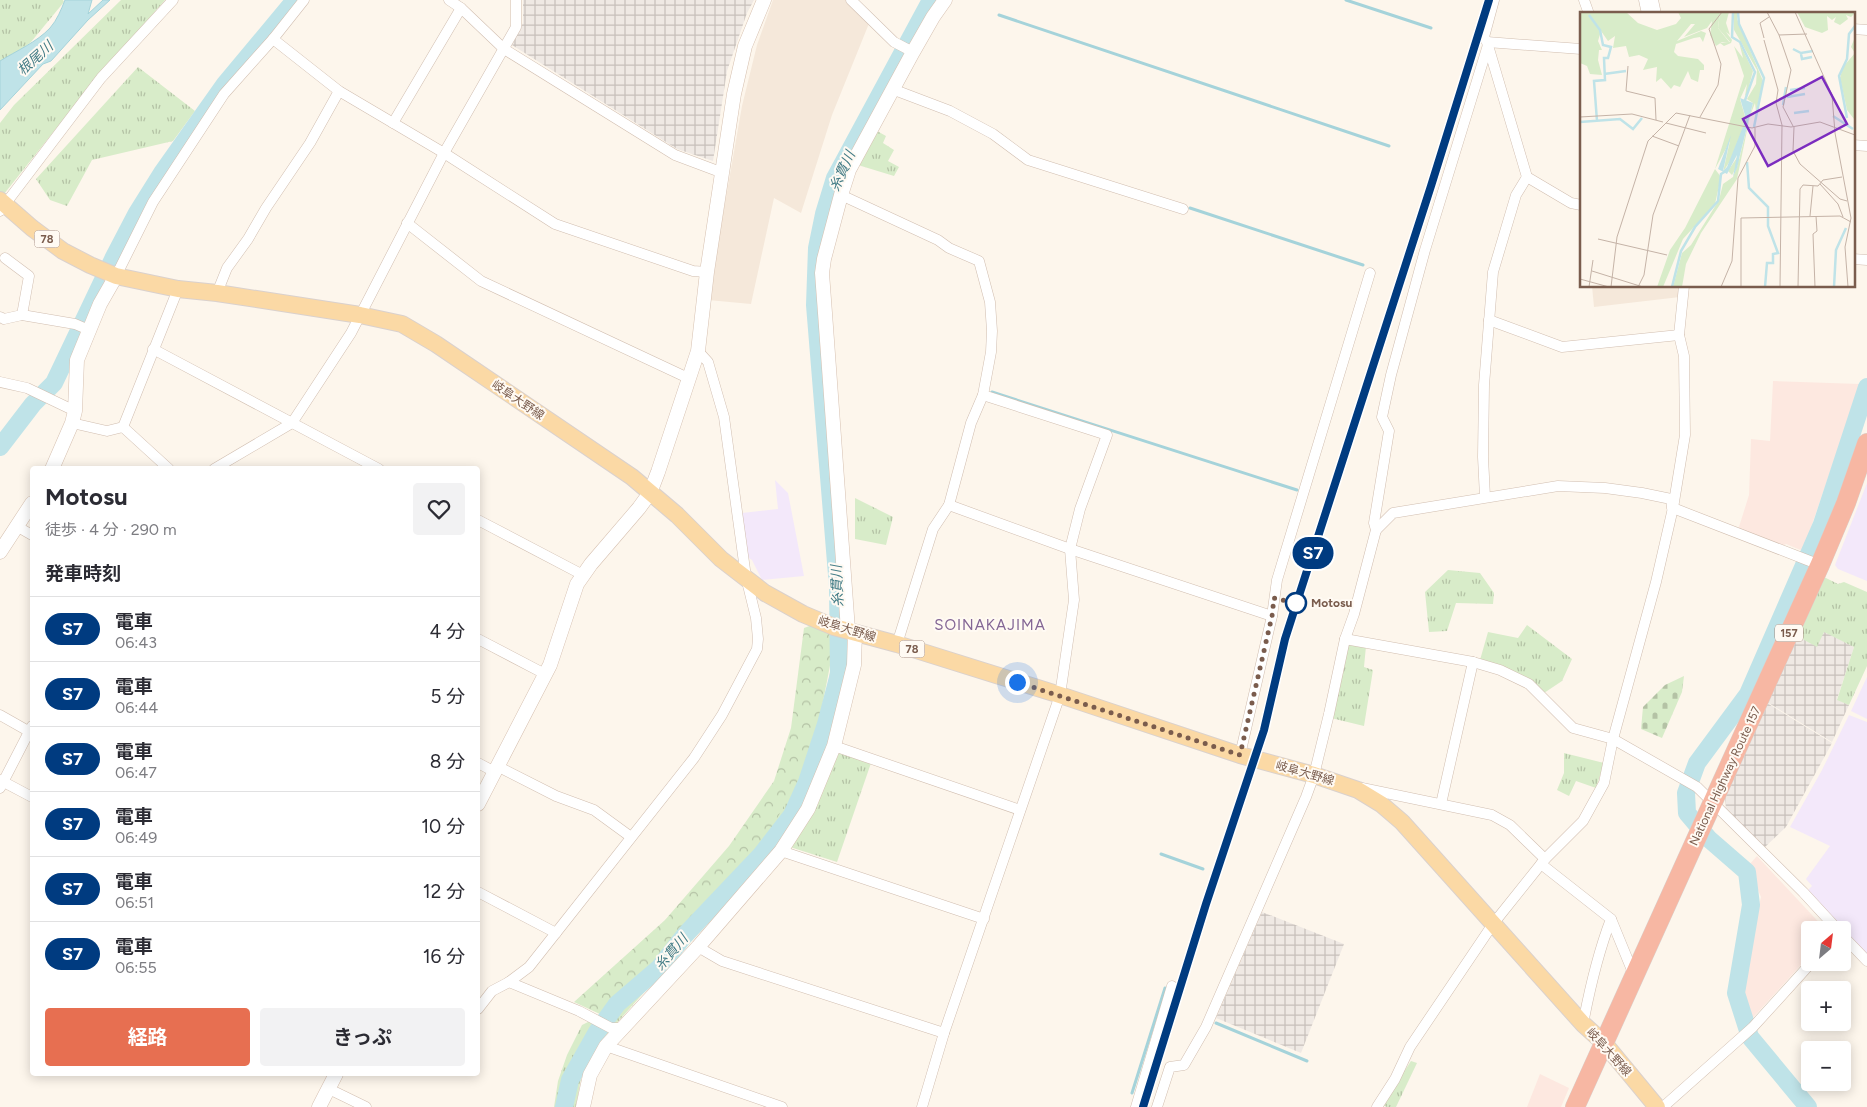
<!DOCTYPE html>
<html lang="ja">
<head>
<meta charset="utf-8">
<style>
  body { margin:0; font-family:Figtree,"Noto Sans JP",sans-serif; background:#f2f2f3; color:#2b2b33; height:100vh; display:flex; flex-direction:column; font-size:19px; white-space:nowrap }
  * { box-sizing:border-box; margin:0 }
  p { font-size:16px; color:#7c7c81 }
  .icon { flex:none; width:28px; height:28px; fill:none; stroke:currentColor; stroke-width:2; stroke-linecap:round; stroke-linejoin:round }
  .map { position:relative; flex:1; overflow:hidden }
  .details { position:absolute; left:30px; top:466px; width:450px; height:610px; display:flex; flex-direction:column; background:#fff; border-radius:5px; box-shadow:0 2px 12px #0003 }
  .details>* { flex:none }
  .badge { padding:0 10px; border-radius:16px; font-size:18px; line-height:32px }
  .needle { width:32px; rotate:28deg }
  .buttons { position:absolute; left:1801px; top:921px; display:grid; gap:10px }
  .buttons a { display:grid; place-items:center; width:50px; height:50px; border-radius:5px; background:#fff; box-shadow:0 2px 12px #0003; font-size:25px }
  .you { position:absolute; width:25px; height:25px; margin:-12px; border:4px solid #fff; border-radius:50%; background:#1a73e8; box-shadow:0 0 0 8px #1a73e833 }
  .map>.badge { position:absolute; translate:-50% -50%; box-shadow:0 0 0 2px #fff }
  h2 { padding:0 15px; font-size:19px; line-height:45px }
  .round { display:grid; place-items:center; flex:none; width:52px; height:52px; border-radius:5px; background:#f2f2f3 }
  .head { display:flex; align-items:center; justify-content:space-between; height:85px; padding:0 15px }
  h1 { font-size:24px; font-weight:700; line-height:38px }
  .primary-button { display:flex; gap:10px; margin-top:auto; padding:10px 15px }
  .primary-button a { flex:1; height:58px; border-radius:5px; background:#e76f51; color:#fff; font-size:20px; font-weight:700; line-height:58px; text-align:center }
  .primary-button a+a { background:#f2f2f3; color:#2b2b33 }
  ul { padding:0; list-style:none }
  li { display:flex; align-items:center; gap:15px; height:65px; padding:0 15px; border-top:1px solid #e1e1e2 }
  li div { flex:1 }
  li b { display:block; font-size:19px }
  li em { font-style:normal }
  li .badge { min-width:55px; font-weight:700; text-align:center }
  .map>svg:first-child { display:block }
  .residential { fill:#f5e8da }
  .commercial { fill:#fde8e0 }
  .industrial { fill:url(#industrial-grid) }
  .education { fill:#f3e8fa }
  .grass { fill:url(#grass-tufts) }
  .forest { fill:url(#forest-crowns) }
  .cemetery { fill:url(#cemetery-stones) }
  .water { fill:#bfe3e8; stroke:#a5d3da }
  .lines { fill:none; stroke-linecap:round; stroke-linejoin:round }
  .stream { stroke:#a5d3da; stroke-width:3 }
  .river { stroke:#bfe3e8; stroke-width:18 }
  .street-casing { stroke:#d1beb0; stroke-width:11 }
  .secondary-casing { stroke:#d6c0b0; stroke-width:15 }
  .primary-casing { stroke:#dad1cd; stroke-width:18 }
  .highway-casing { stroke:#dad1cd; stroke-width:20 }
  .street { stroke:#fff; stroke-width:10 }
  .secondary { stroke:#fff; stroke-width:14 }
  .primary { stroke:#fbd9a5; stroke-width:16 }
  .highway { stroke:#f7b7a3; stroke-width:19 }
  .rail-casing { stroke:#b9a8c9; stroke-width:5 }
  .rail { stroke:#fffaf3; stroke-width:3; stroke-dasharray:9; stroke-linecap:butt }
  .line-casing { stroke:#fff; stroke-width:11 }
  .line { stroke:#003b80; stroke-width:8 }
  .walk { stroke:#7a5c4d; stroke-width:5; stroke-dasharray:0 9 }
  .stop-dot { fill:#fff; stroke:#003b80; stroke-width:2.5 }
  .labels { text-anchor:middle; stroke-width:4; stroke-linejoin:round; paint-order:stroke }
  .shield { fill:#fffaf3; stroke:#a28b7f; stroke-width:1 }
  .shield-label { font-size:11px; font-weight:bold; fill:#7a5c4d }
  .street-label { font-size:12px; fill:#7a5c4d; stroke:#fffaf3 }
  .stop-label { font-size:12px; font-weight:bold; fill:#7a5c4d; stroke:#fffaf3; text-anchor:start }
  .water-label { font-size:14px; font-style:italic; fill:#437c86; stroke:#fffaf3 }
  .quarter-label { font-size:15px; letter-spacing:1px; fill:#846695; stroke:#fffaf3 }
  .inset-river { fill:none; stroke:#bfe3e8; stroke-width:2.5 }
  .inset-road { fill:none; stroke:#c5b3a7; stroke-width:1 }
  .view { fill:#7b2cbf; fill-opacity:0.15; stroke:#7b2cbf; stroke-width:2.5 }
  .inset-edge { fill:none; stroke:#7a5c4d; stroke-width:2.5 }
</style>
</head>
<body>
<div class="map">
<svg width="1867" height="1107" viewBox="0 0 1867 1107">
  <defs>
    <pattern id="industrial-grid" width="8" height="8" patternUnits="userSpaceOnUse" patternTransform="scale(1.25)"><rect width="8" height="8" fill="#efe9e4"/><path d="M0 4h8M4 0v8" fill="none" stroke="#c7c0bb"/></pattern>
    <pattern id="grass-tufts" width="24" height="20" patternUnits="userSpaceOnUse" patternTransform="scale(1.25)"><rect width="24" height="20" fill="#d8ecc9"/><path d="M3 7l-1-3M5 7V3M7 7l1-3M15 17l-1-3M17 17v-4M19 17l1-3" fill="none" stroke="#b4c2a5"/></pattern>
    <pattern id="forest-crowns" width="20" height="18" patternUnits="userSpaceOnUse" patternTransform="scale(1.25)"><rect width="20" height="18" fill="#d8ecc9"/><path d="M2 6a3 3 0 1 1 6 0M12 15a3 3 0 1 1 6 0" fill="none" stroke="#b4c2a5"/></pattern>
    <pattern id="cemetery-stones" width="16" height="16" patternUnits="userSpaceOnUse" patternTransform="scale(1.25)"><rect width="16" height="16" fill="#d8ecc9"/><path d="M2 7V4a2 2 0 0 1 4 0v3zM10 15v-3a2 2 0 0 1 4 0v3z" fill="#b4c2a5"/></pattern>
  </defs>
  <rect width="100%" height="100%" fill="#fdf6ec"/>
  <g class="residential">
    <polygon points="773,0 848,0 870,21 832,115 801,213 774,198 751,304 708,300 742,106 757,45"/>
    <polygon points="1592,286 1682,286 1680,297 1594,307"/>
  </g>
  <g class="commercial">
    <polygon points="1773,381 1860,384 1803,551 1786,544 1781,546 1738,530 1749,495 1751,439 1770,441"/>
    <polygon points="1757,856 1826,930 1810,930 1810,955 1749,1022 1740,995 1746,960 1761,897 1748,866"/>
    <polygon points="1540,1074 1569,1088 1561,1107 1527,1107"/>
  </g>
  <g class="industrial">
    <polygon points="523,0 754,0 747,13 727,71 713,161 677,149 512,45 523,23"/>
    <polygon points="1824,631 1854,647 1837,699 1849,705 1832,742 1767,702 1797,636"/>
    <polygon points="1767,703 1832,743 1786,827 1765,847 1726,809 1725,796"/>
    <polygon points="1262,912 1344,944 1301,1053 1216,1018"/>
  </g>
  <g class="education">
    <polygon points="775,480 788,493 804,576 762,580 752,560 747,557 742,513 778,509"/>
    <polygon points="1867,483 1867,581 1838,569 1835,565"/>
    <polygon points="1867,677 1867,719 1851,711"/>
    <polygon points="1849,715 1867,722 1867,955 1805,893 1812,886 1806,879 1830,846 1790,827 1822,770"/>
  </g>
  <g class="grass">
    <polygon points="0,0 63,0 64,2 31,42 0,66"/>
    <polygon points="121,0 165,0 90,86 0,199 0,123 14,105"/>
    <polygon points="138,67 195,111 173,141 92,160 67,206 50,200 36,179"/>
    <polygon points="877,131 886,136 883,143 894,150 888,161 899,167 894,176 858,165"/>
    <polygon points="855,498 893,517 886,545 855,539"/>
    <polygon points="1448,570 1480,573 1494,593 1493,604 1456,603 1447,631 1429,632 1425,592"/>
    <polygon points="1824,577 1838,584 1844,582 1867,592 1867,666 1849,705 1837,700 1854,647 1824,632 1817,647 1797,636"/>
    <polygon points="1527,625 1572,659 1562,681 1544,693 1480,660 1488,632 1518,638"/>
    <polygon points="832,632 842,637 844,641 844,680 811,787 779,841 598,1044 581,1078 576,1107 554,1107 558,1081 567,1055 582,1025 602,1015 813,753 826,699 833,650"/>
    <polygon points="1349,642 1366,646 1364,667 1373,670 1364,726 1331,718"/>
    <polygon points="836,751 871,763 837,862 790,847"/>
    <polygon points="1564,753 1604,763 1596,788 1576,781 1569,796 1557,790 1564,773"/>
    <polygon points="1411,1061 1417,1063 1396,1107 1387,1107 1382,1105"/>
  </g>
  <polygon class="forest" points="815,624 832,632 833,650 813,753 769,833 677,940 602,1015 574,1002 665,920 729,846 774,781 791,728 804,628"/>
  <polygon class="cemetery" points="1684,676 1682,692 1662,738 1641,729 1643,707 1665,685"/>
  <path class="water" d="M 65,0 L 92,0 L 88,14 L 103,0 L 110,0 L 88,20 L 51,61 L 43,64 L 0,110 L 0,61 C 16,51 37,42 50,28 C 57,20 61,10 65,0 Z"/>
  <g class="lines">
    <g class="stream">
      <polyline points="1346,0 1431,28"/>
      <polyline points="999,15 1389,146"/>
      <polyline points="1190,208 1363,265"/>
      <polyline points="992,392 1297,490"/>
      <polyline points="1161,854 1203,869"/>
      <polyline points="1216,1023 1307,1061"/>
      <polyline points="1132,1093 1165,988"/>
    </g>
    <g class="river">
      <polyline points="0,447 33,404 54,383 113,259 137,213 162,173 225,84 295,0"/>
      <polyline points="564,1107 570,1080 597,1032 617,1004 659,968 684,936 761,855 792,815 807,782 826,724 839,674 838,587 815,305 817,248 824,214 835,178 931,0"/>
      <polyline points="1808,1107 1750,1037 1736,993 1751,905 1747,872 1709,839 1687,813 1686,793 1697,763 1748,694 1822,524 1867,387"/>
    </g>
    <defs>
      <g id="street">
        <polyline points="449,0 461,8 504,49 675,155 723,173"/>
        <polyline points="851,0 894,42 913,52"/>
        <polyline points="1494,0 1484,37 1487,42 1527,177 1571,203 1581,205"/>
        <polyline points="1584,0 1589,14"/>
        <polyline points="1644,0 1647,14"/>
        <polyline points="1653,0 1656,14"/>
        <polyline points="1853,29 1867,30"/>
        <polyline points="273,39 339,91 444,153 555,224 693,271 707,272"/>
        <polyline points="1487,42 1581,49"/>
        <polyline points="892,89 950,111 993,134 1028,160 1183,209"/>
        <polyline points="393,123 461,8"/>
        <polyline points="1853,145 1867,146"/>
        <polyline points="841,195 938,240 949,248 979,261 990,302 992,331 991,352 983,395 971,423 949,505 933,529 897,644"/>
        <polyline points="0,211 101,78 173,0"/>
        <polyline points="407,223 481,281 688,378"/>
        <polyline points="5,258 29,276 22,315"/>
        <polyline points="1853,259 1867,260"/>
        <polyline points="116,276 153,202 224,94 273,39 304,0"/>
        <polyline points="217,293 227,268 248,239 266,208 310,143 339,91"/>
        <polyline points="0,317 4,319 22,315 75,324 89,330"/>
        <polyline points="1489,320 1562,347 1679,335"/>
        <polyline points="153,349 379,469"/>
        <polyline points="0,382 27,388 75,411"/>
        <polyline points="72,423 107,431 123,427"/>
        <polyline points="123,427 178,289"/>
        <polyline points="123,427 169,469"/>
        <polyline points="214,469 292,423 351,333 444,153 516,27 516,0"/>
        <polyline points="1485,497 1483,457 1484,385 1493,272 1516,195 1527,177"/>
        <polyline points="949,505 1070,549 1272,616"/>
        <polyline points="1673,508 1820,565"/>
        <polyline points="478,520 583,575"/>
        <polyline points="18,527 32,535"/>
        <polyline points="1376,530 1393,513 1558,486 1605,488 1642,493 1671,499 1672,508"/>
        <polyline points="478,639 545,674"/>
        <polyline points="1345,639 1473,662 1500,670 1529,684 1573,728 1613,739 1697,787 1803,892 1838,930"/>
        <polyline points="0,715 30,732"/>
        <polyline points="834,746 1020,810"/>
        <polyline points="1240,755 1272,616 1277,580 1370,273"/>
        <polyline points="478,763 495,772"/>
        <polyline points="497,766 556,796 594,810 631,837"/>
        <polyline points="0,780 32,797"/>
        <polyline points="0,788 32,726"/>
        <polyline points="1362,788 1492,815 1510,825 1545,859"/>
        <polyline points="1441,804 1473,662"/>
        <polyline points="781,851 984,919"/>
        <path d="M 1541,864 L 1611,919 C 1598,953 1590,987 1583,1024"/>
        <polyline points="478,892 556,933"/>
        <polyline points="1611,919 1634,975"/>
        <polyline points="1842,935 1867,961"/>
        <polyline points="698,947 722,961 944,1033"/>
        <polyline points="509,982 529,967 694,758 722,715 757,649 758,639 756,618 746,577 724,417 708,362 698,351"/>
        <polyline points="478,1009 492,991 509,982 579,1011 611,1028 623,1028"/>
        <polyline points="606,1046 782,1107"/>
        <polyline points="329,1089 366,1107"/>
        <polyline points="922,1107 944,1033 1060,695 1074,600 1070,549 1080,509 1107,435 983,395"/>
        <polyline points="1136,1107 1172,986"/>
        <polyline points="1157,1107 1170,1067 1184,1065 1206,1027 1306,797 1314,775 1329,714 1345,639 1354,614 1376,530 1374,523 1389,431 1382,417 1391,375 1425,250 1488,45"/>
        <polyline points="1377,1107 1395,1079 1410,1047 1493,924 1545,859 1583,821 1604,783 1613,739 1656,582 1673,508 1685,435 1684,356 1679,335 1684,286"/>
        <polyline points="1663,1107 1753,1027 1812,962"/>
      </g>
      <g id="secondary">
        <polyline points="52,469 72,423 75,411 77,360 100,304 116,276"/>
        <polyline points="0,552 32,503"/>
        <polyline points="848,630 825,313 822,273 824,259 841,195 849,170 913,52 933,17 945,0"/>
        <polyline points="478,804 550,665 577,584 591,564 639,508 650,493 658,472 698,351 707,272 734,94 745,46 764,0"/>
        <polyline points="319,1107 336,1074"/>
        <polyline points="583,1107 590,1075 606,1046 698,947 781,851 808,809 834,746 854,665 855,632"/>
      </g>
      <polyline id="primary" points="0,200 32,228 63,251 90,265 116,276 178,289 217,293 360,315 402,324 436,344 632,477 677,515 721,559 765,593 803,614 834,627 897,644 1060,695 1240,755 1314,775 1358,790 1381,804 1402,822 1583,1024 1604,1043 1657,1107"/>
      <polyline id="highway" points="1575,1107 1820,565 1846,503 1867,443"/>
    </defs>
    <use href="#street" class="street-casing"/>
    <use href="#secondary" class="secondary-casing"/>
    <use href="#primary" class="primary-casing"/>
    <use href="#highway" class="highway-casing"/>
    <use href="#street" class="street"/>
    <use href="#secondary" class="secondary"/>
    <use href="#primary" class="primary"/>
    <use href="#highway" class="highway"/>
    <defs>
      <polyline id="rail" points="1143,1107 1206,904 1264,730 1285,639 1431,186 1489,0"/>
    </defs>
    <use href="#rail" class="rail-casing"/>
    <use href="#rail" class="rail"/>
  </g>
  <g class="lines">
    <defs>
      <polyline id="line" points="1143,1107 1206,904 1264,730 1285,639 1431,186 1489,0"/>
    </defs>
    <use href="#line" class="line-casing"/>
    <use href="#line" class="line"/>
    <polyline class="walk" points="1017,682 1240,755 1272,616 1274,598 1296,603"/>
  </g>
  <circle class="stop-dot" cx="1296" cy="603" r="10"/>
  <g class="labels">
    <g class="shield">
      <rect x="34.5" y="230.5" width="25" height="17" rx="4"/>
      <rect x="1775" y="624.5" width="28" height="17" rx="4"/>
      <rect x="899.5" y="640.5" width="25" height="17" rx="4"/>
    </g>
    <g class="shield-label">
      <text x="47" y="243">78</text>
      <text x="1789" y="637">157</text>
      <text x="912" y="653">78</text>
    </g>
    <g class="street-label">
      <text transform="translate(518 400) rotate(34)" y="4">岐阜大野線</text>
      <text transform="translate(847 629) rotate(17)" y="4">岐阜大野線</text>
      <text transform="translate(1305 773) rotate(16)" y="4">岐阜大野線</text>
      <text transform="translate(1725 776) rotate(-65)" y="4">National Highway Route 157</text>
      <text transform="translate(1609 1052) rotate(48)" y="4">岐阜大野線</text>
    </g>
    <g class="stop-label">
      <text x="1311" y="607">Motosu</text>
    </g>
    <g class="water-label">
      <text transform="translate(35 58) rotate(-42)" y="5">根尾川</text>
      <text transform="translate(842 171) rotate(-66)" y="5">糸貫川</text>
      <text transform="translate(837 586) rotate(-93)" y="5">糸貫川</text>
      <text transform="translate(671 952) rotate(-49)" y="5">糸貫川</text>
    </g>
    <g class="quarter-label">
      <text x="990" y="630">SOINAKAJIMA</text>
    </g>
  </g>
  <g transform="translate(1580 12)">
    <rect width="275" height="275" fill="#fdf6ec"/>
    <path d="M 140,0 L 149,0 L 146,11 L 150,23 L 146,20 L 152,28 L 151,31 L 144,34 L 140,31 L 150,30 L 138,16 ZM 154,0 L 158,0 L 157,7 L 183,69 L 176,100 L 175,91 L 170,104 L 157,167 L 121,221 L 106,252 L 102,275 L 93,275 L 102,241 L 111,233 L 139,188 L 143,172 L 153,165 L 158,152 L 152,163 L 148,159 L 158,144 L 159,148 L 173,91 L 167,87 L 176,72 L 177,58 L 154,18 ZM 159,30 L 173,59 L 167,82 L 165,84 L 167,72 L 160,87 L 166,108 L 155,141 L 143,160 L 150,129 L 135,157 L 164,64 L 154,34 L 163,46 Z" fill="#d8ecc9"/>
    <path d="M 0,0 L 46,0 L 58,11 L 77,18 L 96,12 L 101,6 L 98,0 L 140,0 L 138,16 L 150,31 L 142,30 L 136,34 L 130,23 L 132,9 L 127,16 L 104,25 L 115,12 L 111,12 L 97,29 L 121,19 L 126,21 L 123,30 L 120,25 L 114,26 L 96,32 L 94,40 L 98,44 L 118,47 L 124,53 L 124,58 L 120,58 L 118,70 L 111,67 L 108,59 L 100,75 L 94,73 L 91,77 L 81,66 L 76,70 L 77,55 L 63,58 L 68,47 L 59,43 L 49,45 L 46,34 L 33,36 L 35,24 L 28,29 L 21,19 L 18,29 L 22,38 L 19,38 L 18,48 L 22,63 L 10,62 L 7,54 L 0,51 ZM 217,0 L 274,0 L 274,2 L 271,5 L 266,3 L 268,7 L 260,13 L 254,10 L 256,5 L 252,8 L 247,4 L 248,18 L 242,21 L 225,15 ZM 275,25 L 275,106 L 274,107 L 267,98 L 260,66 L 263,55 L 275,41 L 271,35 ZM 135,157 L 141,165 L 135,192 L 103,227 L 83,275 L 77,275 L 90,238 L 105,216 Z" fill="#d8ecc9"/>
    <path d="M 160,86 L 173,91 L 160,143 L 157,156 L 153,165 L 157,143 L 147,162 L 138,157 L 151,123 L 143,159 L 147,155 L 166,107 Z" fill="#bfe3e8"/>
    <path class="inset-river" d="M 153,0 L 152,25 L 160,30 L 175,60 L 164,91M 158,0 L 159,12 L 184,66 L 174,115M 9,3 L 20,18 L 23,33 L 31,35 L 28,46 L 24,46 L 25,68 L 14,69 L 17,109M 213,37 L 221,41 L 233,39M 221,42 L 222,47 L 232,45M 24,62 L 46,59M 210,78 L 225,76M 207,85 L 225,82M 203,93 L 206,75M 214,101 L 229,99M 253,104 L 273,117M 267,106 L 259,64 L 267,47 L 269,22 L 275,14M 0,110 L 40,107 L 53,117 L 62,106M 167,150 L 169,176 L 188,195 L 188,214 L 198,241 L 193,242 L 193,251 L 187,251 L 185,275M 92,275 L 101,239 L 115,215 L 138,189 L 141,162 L 146,159M 254,275 L 256,238 L 266,216"/>
    <path class="inset-road" d="M 187,0 L 199,23 L 227,22M 215,0 L 252,83 L 255,121 L 271,206 L 265,235 L 268,275M 199,23 L 211,58 L 203,95 L 213,114M 184,26 L 180,11 L 189,5M 184,28 L 198,78 L 196,91 L 202,113 L 200,275M 48,54 L 46,79 L 75,86 L 76,108M 0,105 L 52,102 L 83,110M 120,105 L 138,73 L 141,52 L 129,17 L 142,0M 86,111 L 126,121M 214,115 L 213,139 L 220,152 L 260,187 L 267,189M 72,124 L 99,134M 240,172 L 258,192 L 263,205M 230,204 L 233,174M 18,227 L 87,243M 12,259 L 63,275M 0,267 L 29,275M 9,275 L 13,248M 31,275 L 37,225 L 68,129 L 96,101 L 172,116 L 188,112 L 211,115 L 240,110 L 275,123M 58,275 L 64,263 L 73,203 L 110,103M 141,275 L 152,249 L 158,166 L 175,134 L 175,116M 161,275 L 161,206 L 260,204 L 271,210M 218,275 L 220,177 L 223,173 L 238,174 L 243,168 L 262,165M 235,275 L 233,222 L 237,219 L 236,204"/>
    <path class="view" d="M 242,65 L 267,112 L 188,154 L 163,107 Z"/>
    <rect width="275" height="275" class="inset-edge"/>
  </g>
</svg>
<div class="buttons">
<a><svg class="needle" viewBox="-14 -14 28 28"><path d="M0-13l5 13h-10z" fill="#e53935"/><path d="M0 13l5-13h-10z" fill="#7c7c81"/></svg></a>
<a>+</a>
<a>−</a>
</div>
<div class="you" style="left:1017px;top:682px"></div>
<b class="badge" style="left:1313px;top:553px;background:#003b80;color:#fff">S7</b>
<section class="details">
<div class="head"><div><h1>Motosu</h1><p>徒歩 · 4 分 · 290 m</p></div><a class="round"><svg class="icon" aria-label="heart" viewBox="0 0 24 24"><path d="M12 20l-8-8c-3-5 5-10 8-4 3-6 11-1 8 4z"/></svg></a></div>
<h2>発車時刻</h2>
<ul>
<li><span class="badge" style="background:#003b80;color:#fff">S7</span><div><b>電車</b><p>06:43</p></div><em>4 分</em></li>
<li><span class="badge" style="background:#003b80;color:#fff">S7</span><div><b>電車</b><p>06:44</p></div><em>5 分</em></li>
<li><span class="badge" style="background:#003b80;color:#fff">S7</span><div><b>電車</b><p>06:47</p></div><em>8 分</em></li>
<li><span class="badge" style="background:#003b80;color:#fff">S7</span><div><b>電車</b><p>06:49</p></div><em>10 分</em></li>
<li><span class="badge" style="background:#003b80;color:#fff">S7</span><div><b>電車</b><p>06:51</p></div><em>12 分</em></li>
<li><span class="badge" style="background:#003b80;color:#fff">S7</span><div><b>電車</b><p>06:55</p></div><em>16 分</em></li>
</ul>
<div class="primary-button"><a>経路</a><a>きっぷ</a></div>
</section>
</div>
</body>
</html>
